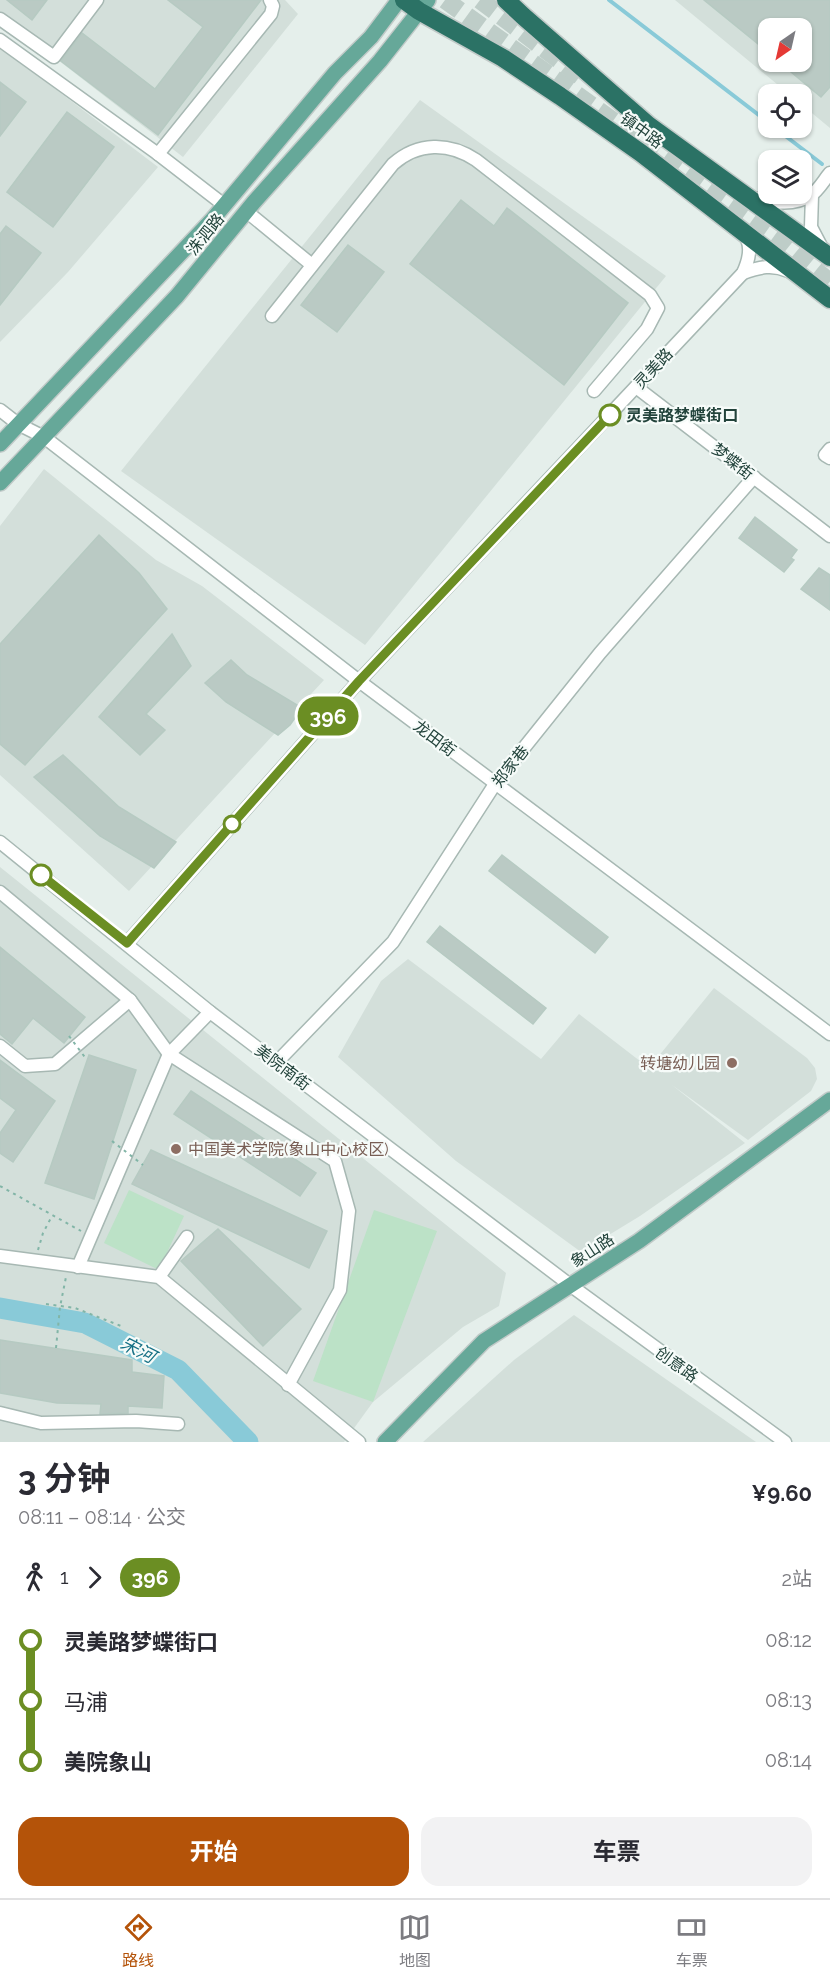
<!DOCTYPE html>
<html lang="zh">
<head>
<meta charset="utf-8">
<style>
  body { margin:0; font-family:Raleway,"Noto Sans SC",sans-serif; background:#f2f2f3; color:#2b2b33; height:100vh; display:flex; flex-direction:column; font-size:22px; white-space:nowrap }
  * { box-sizing:border-box; margin:0 }
  p { font-size:20px; color:#7c7c81 }
  .icon { flex:none; width:33px; height:33px; fill:none; stroke:currentColor; stroke-width:2; stroke-linecap:round; stroke-linejoin:round }
  .map { position:relative; height:1442px; overflow:hidden }
  .sheet { display:flex; flex-direction:column; background:#fff; flex:1 }
  .sheet>* { flex:none }
  .badge { padding:0 12px; border-radius:20px; font-size:21px; line-height:39px }
  .needle { width:39px; rotate:214deg }
  .fabs { position:absolute; left:758px; top:18px; display:grid; gap:12px }
  .fabs a { display:grid; place-items:center; width:54px; height:54px; border-radius:12px; background:#fff; box-shadow:0 2px 4px #0004; font-size:30px }
  .map>.badge { position:absolute; translate:-50% -50%; box-shadow:0 0 0 3px #fff }
  .legs { display:flex; align-items:center; gap:9px; height:66px; padding:0 18px; font-size:20px }
  .legs p { margin-inline-start:auto }
  .overview { display:flex; align-items:center; justify-content:space-between; height:102px; padding:0 18px }
  h1 { font-size:33px; font-weight:700; line-height:45px }
  .action { display:flex; gap:12px; margin-top:auto; padding:12px 18px }
  .action a { flex:1; height:69px; border-radius:18px; background:#b45309; color:#fff; font-size:24px; font-weight:700; line-height:69px; text-align:center }
  .action a+a { background:#f2f2f3; color:#2b2b33 }
  ul { padding:0 18px; list-style:none }
  li { display:flex; align-items:center; gap:21px; height:60px; font-size:22px }
  li i { display:grid; place-items:center; width:9px; height:100%; margin:0 8px; background:currentColor }
  li i::after { content:''; width:15px; height:15px; margin:-8px; border:4px solid; border-radius:50%; background:#fff }
  li p { margin-inline-start:auto }
  li:first-child i { background:linear-gradient(#0000 50%,currentColor 0) }
  li:last-child i { background:linear-gradient(currentColor 50%,#0000 0) }
  .dock { display:flex; justify-content:space-around; align-items:center; height:84px; border-top:2px solid #e1e1e2; background:#fff; font-size:16px; color:#7c7c81 }
  .dock a { display:grid; justify-items:center; gap:3px }
  .dock .selected { color:#b45309 }
  .map>svg:first-child { display:block }
  .built { fill:#d3dfda; fill-rule:evenodd }
  .green { fill:#bce2c7 }
  .lines { fill:none; stroke-linecap:round; stroke-linejoin:round }
  .stream { stroke:#89cad8; stroke-width:4 }
  .river { stroke:#89cad8; stroke-width:21 }
  .building { fill:#bacac4; stroke:#b6cac2; stroke-width:1.5 }
  .highway-tunnel { stroke:#becdc8; stroke-width:18; stroke-dasharray:18 9; stroke-linecap:butt }
  .minor-casing { stroke:#a7b8b3; stroke-width:15 }
  .major-casing { stroke:#c1cac8; stroke-width:18 }
  .highway-casing { stroke:#c1cac8; stroke-width:21 }
  .path { stroke:#82b5a7; stroke-width:2; stroke-dasharray:3 4.5; stroke-linecap:butt }
  .minor { stroke:#fff; stroke-width:12 }
  .major { stroke:#66a899; stroke-width:15 }
  .highway { stroke:#2b7265; stroke-width:18 }
  .path-bridge { stroke:#82b5a7; stroke-width:2; stroke-dasharray:3 4.5; stroke-linecap:butt }
  .line-1-casing { stroke:#fff; stroke-width:14 }
  .line-1 { stroke:#6b8e23; stroke-width:9 }
  .stop-1-dot { fill:#fff; stroke:#6b8e23; stroke-width:3 }
  .education-dot { fill:#8d6e63; stroke:#f6fbf9; stroke-width:2 }
  .labels { text-anchor:middle; stroke-width:4.5; stroke-linejoin:round; paint-order:stroke }
  .street-label { font-size:16px; fill:#22433b; stroke:#f6fbf9 }
  .stop-label { font-size:16px; font-weight:bold; fill:#22433b; stroke:#f6fbf9; text-anchor:start }
  .education-label { font-size:16px; fill:#785e54; stroke:#f6fbf9; text-anchor:end }
  .water-label { font-size:18px; font-style:italic; fill:#167085; stroke:#f6fbf9 }
</style>
</head>
<body>
<div class="map">
<svg width="830" height="1442" viewBox="0 0 830 1442">
  <rect width="100%" height="100%" fill="#e5efeb"/>
  <g class="built">
    <polygon points="0,0 285,0 298,14 183,157 0,15"/>
    <path d="M 675,0 L 830,0 L 830,128 L 801,104 L 801,94 L 789,94 ZM 768,28 L 801,28 L 801,62 L 768,62 Z"/>
    <polygon points="0,47 158,167 68,272 0,342"/>
    <polygon points="420,100 666,276 365,645 121,471"/>
    <polygon points="44,469 156,560 202,586 324,680 129,891 0,775 0,526"/>
    <polygon points="0,867 506,1273 499,1306 463,1327 373,1402 344,1442 0,1442"/>
    <polygon points="408,959 541,1059 579,1014 649,1068 714,988 807,1058 815,1068 817,1079 811,1091 748,1140 672,1085 745,1143 640,1216 581,1252 456,1161 338,1057 381,981"/>
    <polygon points="574,1315 756,1442 423,1442 514,1360"/>
  </g>
  <g class="green">
    <polygon points="129,1190 184,1216 159,1270 104,1243"/>
    <polygon points="374,1210 437,1231 373,1402 313,1381"/>
  </g>
  <g class="lines">
    <g class="stream">
      <polyline points="609,0 768,122"/>
      <polyline points="775,128 822,164"/>
    </g>
    <polyline class="river" points="0,1308 85,1323 178,1370 248,1442"/>
  </g>
  <g class="building">
    <polygon points="7,0 47,0 32,20"/>
    <polygon points="168,0 261,0 158,135 61,61 82,33 155,89 203,27"/>
    <polygon points="704,0 830,0 830,87 821,97 779,62 801,62 801,28 768,28 768,52"/>
    <polygon points="0,82 26,102 0,136"/>
    <polygon points="67,112 114,147 53,227 7,192"/>
    <polygon points="461,200 494,226 507,208 628,303 564,385 410,264"/>
    <polygon points="6,226 41,253 0,305 0,234"/>
    <polygon points="348,245 384,272 337,332 301,305"/>
    <polygon points="755,517 797,550 791,558 794,560 784,572 739,538"/>
    <polygon points="99,535 139,573 167,609 25,765 0,744 0,644"/>
    <polygon points="819,568 830,575 830,610 801,589"/>
    <polygon points="172,634 191,666 146,714 165,730 140,755 99,717"/>
    <polygon points="231,660 247,675 302,708 290,725 278,735 226,702 205,683"/>
    <polygon points="63,755 119,807 176,842 154,868 100,836 34,777"/>
    <polygon points="502,855 608,937 595,953 489,871"/>
    <polygon points="440,926 546,1008 533,1024 427,942"/>
    <polygon points="0,947 85,1017 64,1043 33,1018 12,1044 0,1034"/>
    <polygon points="89,1055 136,1070 94,1199 45,1183"/>
    <polygon points="0,1060 55,1101 13,1162 0,1153 0,1133 16,1110 0,1098"/>
    <polygon points="191,1091 316,1173 300,1196 174,1114"/>
    <polygon points="151,1150 327,1231 309,1268 132,1184"/>
    <polygon points="218,1229 301,1309 263,1346 181,1261"/>
    <polygon points="0,1340 132,1360 132,1372 164,1376 162,1408 128,1406 128,1413 100,1414 101,1404 57,1403 0,1393"/>
  </g>
  <g class="lines">
    <g class="highway-tunnel">
      <polyline points="445,0 776,238 830,282"/>
      <polyline points="480,0 580,76"/>
    </g>
    <defs>
      <g id="minor">
        <polyline points="0,19 54,57 97,0"/>
        <polyline points="0,40 158,154 224,205"/>
        <polyline points="158,154 271,14 273,6 270,0"/>
        <polyline points="812,195 811,227 822,248"/>
        <path d="M 753,198 C 773,202 793,207 811,195 C 818,191 824,180 830,173"/>
        <polyline points="246,211 312,265"/>
        <path d="M 743,273 C 760,267 772,264 788,271"/>
        <path d="M 272,316 L 393,164 C 418,142 449,142 476,160 L 650,295 L 658,308 L 647,329 L 594,391"/>
        <polyline points="636,387 830,536"/>
        <polyline points="0,410 18,424 44,437 359,681 830,1034"/>
        <polyline points="830,449 825,455 830,458"/>
        <polyline points="0,842 210,1012 570,1285 785,1442"/>
        <polyline points="0,892 130,1000 169,1054 335,1161 349,1211 340,1290 288,1385"/>
        <path d="M 127,943 L 359,681 L 743,273 C 749,260 753,244 743,233"/>
        <polyline points="0,1046 25,1066 55,1064 130,1000"/>
        <polyline points="277,1062 393,942 495,784 600,653 754,477"/>
        <polyline points="0,1256 159,1277 359,1442"/>
        <polyline points="78,1267 169,1054 210,1012"/>
        <polyline points="159,1277 187,1237"/>
        <polyline points="0,1413 41,1423 136,1421 178,1424"/>
      </g>
      <g id="major">
        <polyline points="0,444 212,220 335,73 371,37 399,0"/>
        <polyline points="0,483 177,296 254,202 380,61 428,0"/>
        <polyline points="385,1442 484,1341 639,1241 830,1100"/>
      </g>
      <g id="highway">
        <polyline points="404,0 419,11 503,58 560,96 641,153 830,299"/>
        <polyline points="506,0 523,16 648,125 830,257"/>
      </g>
    </defs>
    <use href="#minor" class="minor-casing"/>
    <use href="#major" class="major-casing"/>
    <use href="#highway" class="highway-casing"/>
    <g class="path">
      <polyline points="0,1186 81,1231"/>
      <polyline points="38,1250 43,1233 52,1216"/>
      <polyline points="46,1304 75,1308 121,1326"/>
      <polyline points="56,1348 60,1307 66,1277"/>
    </g>
    <use href="#minor" class="minor"/>
    <use href="#major" class="major"/>
    <use href="#highway" class="highway"/>
    <g class="path-bridge">
      <polyline points="69,1036 87,1060"/>
      <polyline points="112,1141 143,1165"/>
    </g>
  </g>
  <g class="lines">
    <defs>
      <polyline id="line-1" points="41,875 127,943 359,681 610,415"/>
    </defs>
    <use href="#line-1" class="line-1-casing"/>
    <use href="#line-1" class="line-1"/>
  </g>
  <g class="stop-1-dot">
    <circle cx="610" cy="415" r="10"/>
    <circle cx="232" cy="824" r="8"/>
    <circle cx="41" cy="875" r="10"/>
  </g>
  <g class="education-dot">
    <circle cx="732" cy="1063" r="6"/>
    <circle cx="176" cy="1149" r="6"/>
  </g>
  <g class="labels">
    <g class="street-label">
      <text transform="translate(642 130) rotate(36)" y="6">镇中路</text>
      <text transform="translate(205 234) rotate(-51)" y="6">洙泗路</text>
      <text transform="translate(653 368) rotate(-47)" y="6">灵美路</text>
      <text transform="translate(733 461) rotate(38)" y="6">梦蝶街</text>
      <text transform="translate(435 738) rotate(37)" y="6">龙田街</text>
      <text transform="translate(510 766) rotate(-52)" y="6">郑家巷</text>
      <text transform="translate(283 1067) rotate(37)" y="6">美院南街</text>
      <text transform="translate(592 1250) rotate(-33)" y="6">象山路</text>
      <text transform="translate(677 1364) rotate(36)" y="6">创意路</text>
    </g>
    <g class="stop-label">
      <text x="626" y="421">灵美路梦蝶街口</text>
    </g>
    <g class="education-label">
      <text x="720" y="1069">转塘幼儿园</text>
      <text x="188" y="1155" text-anchor="start">中国美术学院(象山中心校区)</text>
    </g>
    <g class="water-label">
      <text transform="translate(138 1350) rotate(27)" y="6">宋河</text>
    </g>
  </g>
</svg>
<div class="fabs">
<a><svg class="needle" viewBox="-14 -14 28 28"><path d="M0-13l5 13h-10z" fill="#e53935"/><path d="M0 13l5-13h-10z" fill="#7c7c81"/></svg></a>
<a><svg class="icon" aria-label="locate" viewBox="0 0 24 24"><circle cx="12" cy="12" r="6"/><path d="M12 2v4M12 18v4M2 12h4M18 12h4"/></svg></a>
<a><svg class="icon" aria-label="layers" viewBox="0 0 24 24"><path d="M12 4l9 5-9 5-9-5zM3 14l9 5 9-5"/></svg></a>
</div>
<b class="badge" style="left:328px;top:716px;background:#6b8e23;color:#fff">396</b>
</div>
<section class="sheet">
<div class="overview"><div><h1>3 分钟</h1><p>08:11 – 08:14 · 公交</p></div><b>¥9.60</b></div>
<div class="legs"><svg class="icon" aria-label="walk" viewBox="0 0 24 24"><circle cx="13" cy="4" r="2"/><path d="M13 8l-2 6 4 7M11 14l-3 7M7 12l3-4h3l4 4"/></svg>1<svg class="icon" aria-label="forward" viewBox="0 0 24 24"><path d="M9 5l7 7-7 7"/></svg><b class="badge" style="background:#6b8e23;color:#fff">396</b><p>2站</p></div>
<ul>
<li><i style="color:#6b8e23"></i><b>灵美路梦蝶街口</b><p>08:12</p></li>
<li><i style="color:#6b8e23"></i><span>马浦</span><p>08:13</p></li>
<li><i style="color:#6b8e23"></i><b>美院象山</b><p>08:14</p></li>
</ul>
<div class="action"><a>开始</a><a>车票</a></div>
</section>
<nav class="dock">
<a class="selected"><svg class="icon" aria-label="directions" viewBox="0 0 24 24"><path d="M12 3l9 9-9 9-9-9zM9 14v-3h6M13 9l2 2-2 2"/></svg>路线</a>
<a><svg class="icon" aria-label="map" viewBox="0 0 24 24"><path d="M3 6l6-2 6 2 6-2v14l-6 2-6-2-6 2zM9 4v14M15 6v14"/></svg>地图</a>
<a><svg class="icon" aria-label="tickets" viewBox="0 0 24 24"><path d="M3 7h18v10H3zM15 7v10"/></svg>车票</a>
</nav>
</body>
</html>
